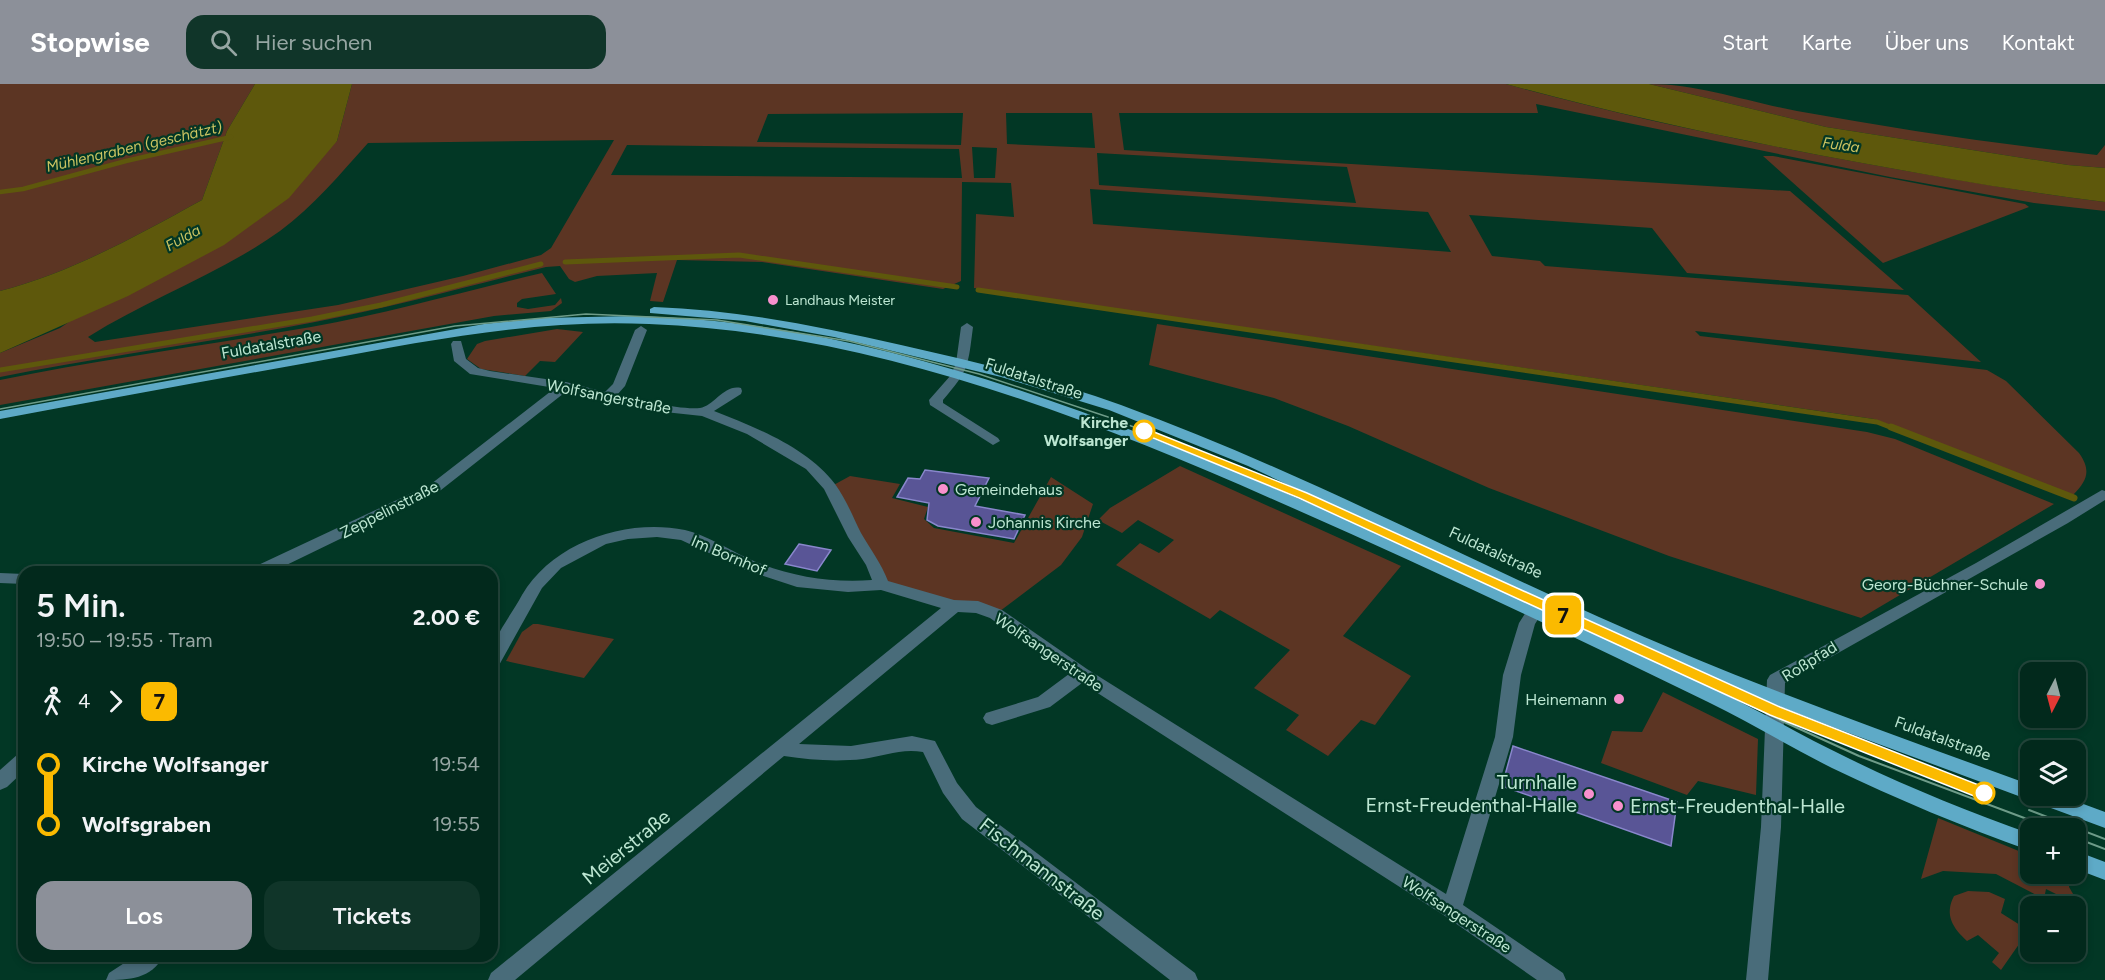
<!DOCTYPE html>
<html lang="de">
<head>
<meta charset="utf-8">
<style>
  body { margin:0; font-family:Figtree,sans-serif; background:#103529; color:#f1f3f6; height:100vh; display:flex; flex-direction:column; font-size:22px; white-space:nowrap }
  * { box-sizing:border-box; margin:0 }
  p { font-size:20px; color:#96a6a3 }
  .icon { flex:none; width:33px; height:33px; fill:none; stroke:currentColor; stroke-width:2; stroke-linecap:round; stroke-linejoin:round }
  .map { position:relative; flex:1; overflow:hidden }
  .sheet { position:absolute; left:18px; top:482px; width:480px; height:396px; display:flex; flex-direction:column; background:#02291c; border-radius:18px; box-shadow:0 3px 9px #0003,0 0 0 2px #23453b }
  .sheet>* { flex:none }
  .badge { padding:0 12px; border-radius:9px; font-size:21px; line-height:39px }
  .needle { width:39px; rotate:186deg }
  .fabs { position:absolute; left:2020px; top:578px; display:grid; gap:12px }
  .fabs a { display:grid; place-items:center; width:66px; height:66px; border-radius:12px; background:#02291c; box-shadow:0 3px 9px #0003,0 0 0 2px #23453b; font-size:30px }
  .map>.badge { position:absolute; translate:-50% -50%; box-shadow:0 0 0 3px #fff }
  .legs { display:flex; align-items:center; gap:9px; height:66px; padding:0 18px; font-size:20px }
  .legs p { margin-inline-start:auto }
  .overview { display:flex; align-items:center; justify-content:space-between; height:102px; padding:0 18px }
  h1 { font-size:33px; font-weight:600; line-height:45px }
  .button { display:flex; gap:12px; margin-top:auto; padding:12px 18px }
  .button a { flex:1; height:69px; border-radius:18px; background:#8c9099; color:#fff; font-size:24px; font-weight:600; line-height:69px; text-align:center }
  .button a+a { background:#103529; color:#f1f3f6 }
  ul { padding:0 18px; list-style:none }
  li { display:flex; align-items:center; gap:21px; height:60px; font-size:22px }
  li i { display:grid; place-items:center; width:9px; height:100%; margin:0 8px; background:currentColor }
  li i::after { content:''; width:15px; height:15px; margin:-8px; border:4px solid; border-radius:50%; background:#02291c }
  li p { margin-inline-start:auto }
  li:first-child i { background:linear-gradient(#0000 50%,currentColor 0) }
  li:last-child i { background:linear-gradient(currentColor 50%,#0000 0) }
  header { display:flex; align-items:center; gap:36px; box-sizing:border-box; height:84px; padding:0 30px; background:#8c9099; color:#fff }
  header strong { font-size:28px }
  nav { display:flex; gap:33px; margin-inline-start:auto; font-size:21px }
  .search { width:420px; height:54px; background:#103529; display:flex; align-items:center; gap:15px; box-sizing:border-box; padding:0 21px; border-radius:18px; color:#96a6a3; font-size:22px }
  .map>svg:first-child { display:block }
  .green { fill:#5c3523; fill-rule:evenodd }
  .water { fill:#5e580c }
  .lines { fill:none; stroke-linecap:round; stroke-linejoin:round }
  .stream-far2 { stroke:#5e580c; stroke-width:4.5 }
  .stream-far1 { stroke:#5e580c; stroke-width:5 }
  .stream { stroke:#5e580c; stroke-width:7 }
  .building { fill:#595596; stroke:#8987cc; stroke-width:1.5 }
  .minor { fill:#496c7a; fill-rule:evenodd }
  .major { fill:#5eaac7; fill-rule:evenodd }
  .tram-far1 { stroke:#6e9c89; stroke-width:1.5 }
  .tram { stroke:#6e9c89; stroke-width:2 }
  .line-1 { fill:#fbba00; stroke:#fff; stroke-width:1.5 }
  .poi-dot { fill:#f790cd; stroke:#023725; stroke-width:2 }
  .stop-1-dot { fill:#fff; stroke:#fbba00; stroke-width:3 }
  .labels { text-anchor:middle; stroke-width:4.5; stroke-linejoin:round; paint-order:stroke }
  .far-poi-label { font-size:14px; fill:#bce6d2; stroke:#023725; text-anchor:start }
  .far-water-label { font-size:15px; font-style:italic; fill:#ccc462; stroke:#023725 }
  .street-label { font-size:16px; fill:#bce6d2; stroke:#023725 }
  .stop-label { font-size:16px; font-weight:bold; fill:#bce6d2; stroke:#023725; text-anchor:end }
  .poi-label { font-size:16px; fill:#bce6d2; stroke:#023725; text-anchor:start }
  .near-poi-label { font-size:20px; fill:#bce6d2; stroke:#023725; text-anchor:end }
  .near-street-label { font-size:20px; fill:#bce6d2; stroke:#023725 }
</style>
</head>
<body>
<header>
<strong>Stopwise</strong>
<div class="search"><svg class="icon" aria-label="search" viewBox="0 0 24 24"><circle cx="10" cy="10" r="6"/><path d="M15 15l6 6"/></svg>Hier suchen</div>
<nav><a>Start</a><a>Karte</a><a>Über uns</a><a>Kontakt</a></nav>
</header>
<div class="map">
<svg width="2105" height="896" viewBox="0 0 2105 896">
  <rect width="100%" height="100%" fill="#023725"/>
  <g class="green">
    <path d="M 0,0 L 255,0 L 227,47 L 202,116 C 136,152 73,188 0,207 Z"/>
    <path d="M 352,0 L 1506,0 C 1622,32 1739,56 1857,78 C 1940,93 2022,108 2105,118 L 2105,127 L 2034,119 L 1890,93 L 1536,20 L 1538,29 L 1119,29 L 1124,66 L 1790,107 L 1904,206 L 1687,189 L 1652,144 L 1469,131 L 1492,172 L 1540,177 L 1545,182 L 1908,211 L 1981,278 L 1695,247 L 1700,252 L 1987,286 L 2006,297 L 2079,369 C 2091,386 2088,396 2073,411 L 1874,335 L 974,204 L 976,130 L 1014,133 L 1011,99 L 962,98 L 961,197 L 943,205 L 762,178 L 677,176 L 663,218 L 650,217 L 657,189 L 597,192 L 575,198 L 569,195 L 560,182 L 546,183 C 469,202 393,223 315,238 C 211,258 105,272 0,293 L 0,269 L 60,244 L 337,57 ZM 963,29 L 961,61 L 757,58 L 768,30 ZM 1006,29 L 1092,29 L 1095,64 L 1007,60 ZM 614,56 L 551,164 L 541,171 L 463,192 L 338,221 L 95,258 L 88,253 C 150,214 220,190 280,147 C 314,122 340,90 368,59 ZM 627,61 L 959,65 L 962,94 L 611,91 ZM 972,63 L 997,64 L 995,94 L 974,94 ZM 1097,69 L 1347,83 L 1356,119 L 1099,101 ZM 1090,105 L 1428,128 L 1451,168 L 1093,140 Z"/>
    <path d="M 1649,0 C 1699,0 1748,18 1797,27 C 1897,45 1996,60 2097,71 L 2105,61 L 2105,84 L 2068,81 L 1826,43 Z"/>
    <polygon points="1763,72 1773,72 2025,120 2029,123 1883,179"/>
    <path d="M 542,189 L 556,210 L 522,215 L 517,219 L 517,223 L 528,225 L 555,221 L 561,214 L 562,219 L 551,227 L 494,232 L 0,321 L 0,296 C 103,275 207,261 311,243 C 389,229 465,207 542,189 Z"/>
    <polygon points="1157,240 1867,348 1895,355 2054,420 1861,534 1669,472 1489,404 1348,342 1274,314 1149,281"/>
    <polygon points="557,245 583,248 555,278 540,277 525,292 481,285 467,275 477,260 485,257"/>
    <polygon points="1180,382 1401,482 1343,552 1411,592 1375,641 1361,636 1328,672 1286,646 1299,631 1254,604 1290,566 1220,526 1210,535 1116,481 1140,459 1159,469 1174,456 1138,436 1122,449 1098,436 1110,424"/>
    <polygon points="850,392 900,400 892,414 928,423 924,435 934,444 1014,459 1051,393 1093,420 1082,453 1061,481 996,530 881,501 830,403"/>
    <polygon points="533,540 538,540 614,555 584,594 506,577 522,548"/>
    <polygon points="1663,608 1758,655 1756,711 1698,697 1687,711 1601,679 1612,647 1642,648"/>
    <polygon points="1938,734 2031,772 2031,789 2070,789 2069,803 2080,822 2046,805 2044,815 1996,790 1943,787 1921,795"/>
    <path d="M 1968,807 L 1989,808 L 2005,815 L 2001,829 L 2020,841 L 2031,829 L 2031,843 L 2001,886 L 1992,878 L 1999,869 L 1978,851 L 1967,857 C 1953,844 1944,831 1954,812 Z"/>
  </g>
  <g class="water">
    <path d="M 255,0 L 352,0 L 337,57 L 289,114 L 224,161 L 128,212 L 0,269 L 0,207 C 73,188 136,152 202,116 L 227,47 Z"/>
    <path d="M 1506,0 L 1649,0 L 1826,43 L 2068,81 L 2105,84 L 2105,118 C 2023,108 1943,94 1862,79 C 1742,57 1623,32 1506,0 Z"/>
  </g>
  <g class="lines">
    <polyline class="stream-far2" points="0,108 23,105 126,77 231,53"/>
    <g class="stream-far1">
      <polyline points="565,178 739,171 957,203"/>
      <polyline points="978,206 1877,338 1895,345"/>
      <polyline points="0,286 312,235 381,221 541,180"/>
    </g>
    <polyline class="stream" points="1891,343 2074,414"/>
  </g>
  <g class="building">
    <polygon points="925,386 989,394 975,422 1025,431 1014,455 938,442 927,436 929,419 897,413 908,394 920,395"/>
    <polygon points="799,460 831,466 817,487 785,480"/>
    <polygon points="1513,662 1677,718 1671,762 1502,702"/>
  </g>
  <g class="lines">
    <g class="minor">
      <path d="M 967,239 L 973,243 C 968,282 969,286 943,316 L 943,319 L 998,354 L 1000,357 L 993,361 L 930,321 L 929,316 L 951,291 L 956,279 L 961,243 Z"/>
      <path d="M 641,242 L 647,246 L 625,302 L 617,311 C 637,316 680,326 700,324 C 714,322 724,300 741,304 L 742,307 L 741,310 L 714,327 C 755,343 808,364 835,400 C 846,415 853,433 861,449 C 871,466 881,479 888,497 L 954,516 L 978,517 L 1002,526 L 1087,585 L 1446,810 L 1495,653 L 1503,591 L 1519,539 L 1528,525 L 1540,525 L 1542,529 L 1535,540 L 1521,591 L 1513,653 L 1463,821 L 1563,889 L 1566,896 L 1537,896 L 1445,832 L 1082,599 L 1050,623 L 992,641 L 986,639 L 983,634 L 986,629 L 1038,613 L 1069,590 L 990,534 L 976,529 L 958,528 L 799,660 L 851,662 L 912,652 L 935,657 L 957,699 L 976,723 L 1195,889 L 1198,896 L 1170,896 L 962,735 L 943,709 L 923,668 C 902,664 883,672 863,675 C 836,678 810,676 784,672 L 515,896 L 488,896 L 491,889 L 941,524 L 881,506 L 848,508 L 797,503 L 748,487 L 681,456 L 657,453 L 628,455 L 606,460 L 561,484 L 542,504 L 498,583 L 492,585 C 492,578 490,569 493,563 C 499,545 513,528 522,511 C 553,458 626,434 685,446 C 706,451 728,465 747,474 C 787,492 828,499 872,496 L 866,481 L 848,453 L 824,405 L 806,385 L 747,350 L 702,332 L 646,326 L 568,306 L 441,406 L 272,488 L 251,488 L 252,484 L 431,400 L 555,304 L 470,290 L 454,277 L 451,260 L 453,257 L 461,257 L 466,275 L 478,284 L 490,287 L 566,298 L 605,308 L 613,300 L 635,246 Z"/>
      <polygon points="2102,406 2105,407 2105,416 2068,439 1785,599 1781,743 1768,896 1746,896 1761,743 1767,596 1770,591 1976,479"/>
      <polygon points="0,489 24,490 24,500 0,499"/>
      <polygon points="24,668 24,687 7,703 0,706 0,686 18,670"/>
      <path d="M 135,872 L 163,872 C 152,895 128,896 106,896 L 109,889 Z"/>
    </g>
    <g class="major">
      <path d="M 654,223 C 738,226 819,242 901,261 C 975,278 1050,295 1121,321 C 1285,381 1440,462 1599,533 C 1740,597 1886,648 2031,701 L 2031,711 L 2059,711 L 2105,728 L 2105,744 L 1838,645 L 1699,591 L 1585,541 L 1248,382 L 1109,326 L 1001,293 L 834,253 L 745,237 L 650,229 L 650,225 Z"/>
      <path d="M 632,232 C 809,235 980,288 1144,351 C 1340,428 1532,518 1722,609 C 1766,630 1807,655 1850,675 C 1909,704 1970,728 2031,750 L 2031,767 C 1963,743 1897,715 1832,684 C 1790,663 1751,639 1708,618 C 1566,549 1423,481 1279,418 C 1079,330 870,249 649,240 C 535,235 430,256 318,277 C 212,296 106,315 0,335 L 0,327 L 484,240 L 543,234 Z"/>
      <polygon points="2076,767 2105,778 2105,796 2076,785"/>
    </g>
    <polyline class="tram-far1" points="0,325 455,242 586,230 717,236 849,257 979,290 1108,333 1234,382 1356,435 1686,588"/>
    <g class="tram">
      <polyline points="1683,587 1782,637 1859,672 2051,744"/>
      <polyline points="1856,660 1903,678"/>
      <polyline points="2029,726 2105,755"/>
      <polyline points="2076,754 2105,765"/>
    </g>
  </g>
  <polygon class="line-1" points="1144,344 1307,409 1780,623 1989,705 1992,709 1989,714 1979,714 1770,631 1299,414 1141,349 1141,345"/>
  <g class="poi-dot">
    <circle cx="773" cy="216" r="6"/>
    <circle cx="943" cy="405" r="6"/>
    <circle cx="976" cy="438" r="6"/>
    <circle cx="2040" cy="500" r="6"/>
    <circle cx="1619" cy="615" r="6"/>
    <circle cx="1589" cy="710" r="6"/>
    <circle cx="1618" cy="722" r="6"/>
  </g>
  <g class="stop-1-dot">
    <circle cx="1144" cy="347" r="10"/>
    <circle cx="1984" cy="709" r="10"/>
  </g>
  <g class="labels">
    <g class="far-poi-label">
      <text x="785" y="221">Landhaus Meister</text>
    </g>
    <g class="far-water-label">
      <text transform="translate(1841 61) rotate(8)" y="5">Fulda</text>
      <text transform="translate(134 63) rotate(-13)" y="5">Mühlengraben (geschätzt)</text>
      <text transform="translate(183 154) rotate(-29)" y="5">Fulda</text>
    </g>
    <g class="street-label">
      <text transform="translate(271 260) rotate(-10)" y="6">Fuldatalstraße</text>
      <text transform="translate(1034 294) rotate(18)" y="6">Fuldatalstraße</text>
      <text transform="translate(609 312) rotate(11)" y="6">Wolfsangerstraße</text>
      <text transform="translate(389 425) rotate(-27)" y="6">Zeppelinstraße</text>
      <text transform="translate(1496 468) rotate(25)" y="6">Fuldatalstraße</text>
      <text transform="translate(729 471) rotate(23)" y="6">Im Bornhof</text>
      <text transform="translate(1049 568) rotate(34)" y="6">Wolfsangerstraße</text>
      <text transform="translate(1809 577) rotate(-32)" y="6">Roßpfad</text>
      <text transform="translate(1943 654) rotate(20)" y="6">Fuldatalstraße</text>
      <text transform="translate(1457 830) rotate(33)" y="6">Wolfsangerstraße</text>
    </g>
    <g class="stop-label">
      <text x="1128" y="344">Kirche<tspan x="1128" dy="18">Wolfsanger</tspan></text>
    </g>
    <g class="poi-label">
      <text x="955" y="411">Gemeindehaus</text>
      <text x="988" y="444">Johannis Kirche</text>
      <text x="2028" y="506" text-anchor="end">Georg-Büchner-Schule</text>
      <text x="1607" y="621" text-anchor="end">Heinemann</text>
    </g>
    <g class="near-poi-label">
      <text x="1577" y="705">Turnhalle<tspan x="1577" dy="23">Ernst‐Freudenthal‐Halle</tspan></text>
      <text x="1630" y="729" text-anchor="start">Ernst-Freudenthal-Halle</text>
    </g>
    <g class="near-street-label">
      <text transform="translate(626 763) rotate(-39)" y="7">Meierstraße</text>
      <text transform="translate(1042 785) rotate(38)" y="7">Fischmannstraße</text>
    </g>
  </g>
</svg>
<div class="fabs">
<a><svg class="needle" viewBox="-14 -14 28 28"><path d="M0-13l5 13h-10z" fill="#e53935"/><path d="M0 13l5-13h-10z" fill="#96a6a3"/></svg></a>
<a><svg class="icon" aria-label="layers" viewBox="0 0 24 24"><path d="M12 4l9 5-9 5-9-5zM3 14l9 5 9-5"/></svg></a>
<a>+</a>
<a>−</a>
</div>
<b class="badge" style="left:1563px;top:531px;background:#fbba00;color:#111">7</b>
<section class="sheet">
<div class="overview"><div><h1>5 Min.</h1><p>19:50 – 19:55 · Tram</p></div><b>2.00 €</b></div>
<div class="legs"><svg class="icon" aria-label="walk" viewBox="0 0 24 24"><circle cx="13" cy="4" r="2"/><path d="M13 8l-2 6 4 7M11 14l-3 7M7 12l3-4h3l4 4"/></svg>4<svg class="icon" aria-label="forward" viewBox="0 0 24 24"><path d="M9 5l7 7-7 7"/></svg><b class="badge" style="background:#fbba00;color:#111">7</b></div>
<ul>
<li><i style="color:#fbba00"></i><b>Kirche Wolfsanger</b><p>19:54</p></li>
<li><i style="color:#fbba00"></i><b>Wolfsgraben</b><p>19:55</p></li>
</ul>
<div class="button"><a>Los</a><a>Tickets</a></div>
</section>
</div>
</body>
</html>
